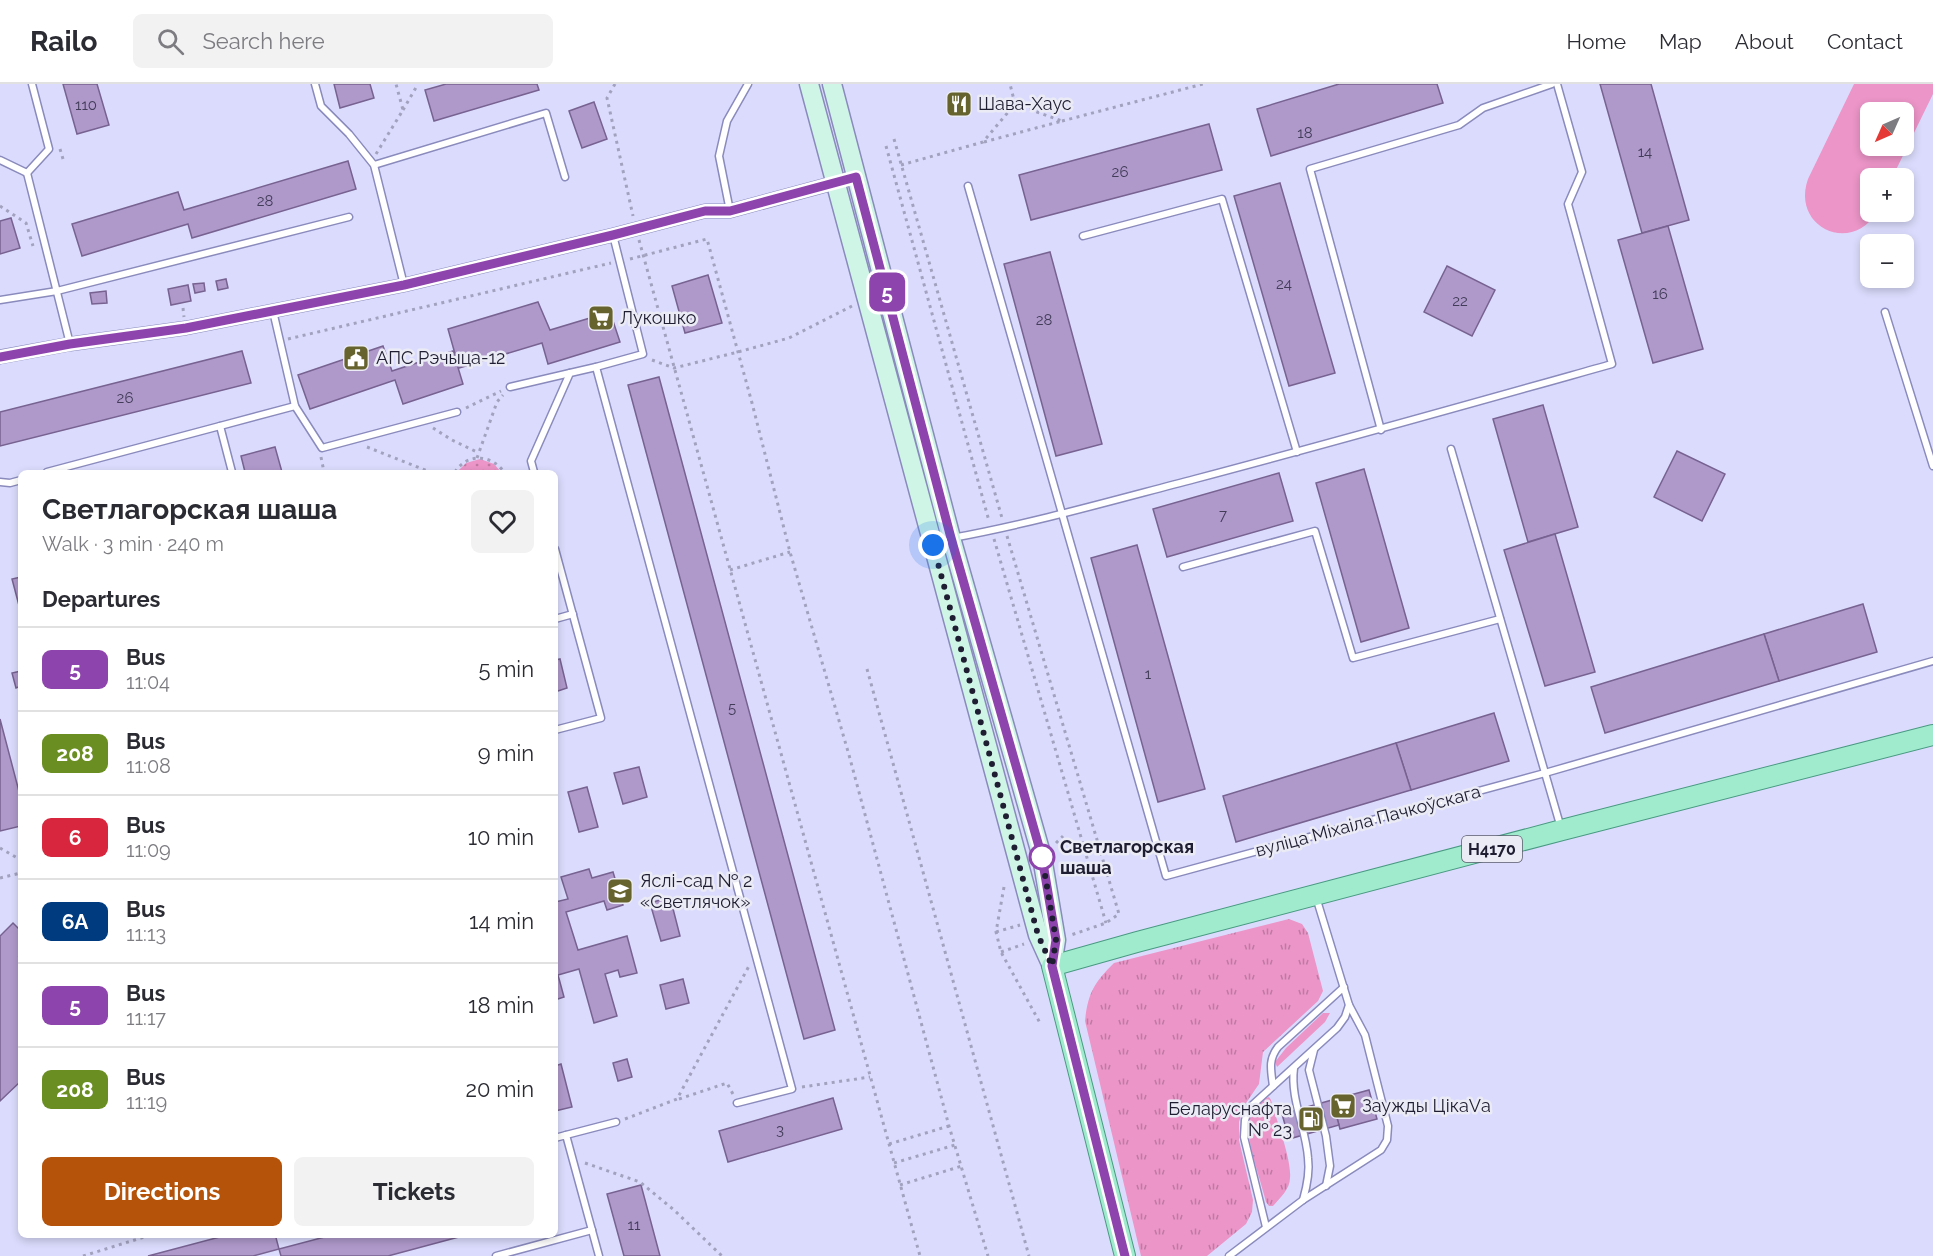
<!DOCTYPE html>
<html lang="en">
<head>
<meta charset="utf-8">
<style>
  body { margin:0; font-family:Raleway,sans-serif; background:#f2f2f3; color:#2b2b33; height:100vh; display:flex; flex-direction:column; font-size:22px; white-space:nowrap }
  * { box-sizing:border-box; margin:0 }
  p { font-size:20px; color:#7c7c81 }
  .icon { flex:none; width:33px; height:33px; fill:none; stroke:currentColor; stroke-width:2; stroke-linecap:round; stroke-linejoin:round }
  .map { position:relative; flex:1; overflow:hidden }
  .panel { position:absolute; left:18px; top:386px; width:540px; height:768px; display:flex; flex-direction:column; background:#fff; border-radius:9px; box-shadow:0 3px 9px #0003 }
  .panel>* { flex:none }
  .badge { padding:0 12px; border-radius:9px; font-size:21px; line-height:39px }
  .needle { width:39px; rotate:225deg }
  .fabs { position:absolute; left:1860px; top:18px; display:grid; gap:12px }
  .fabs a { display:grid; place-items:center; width:54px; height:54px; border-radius:9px; background:#fff; box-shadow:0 3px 9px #0003; font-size:30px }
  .you { position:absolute; width:30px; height:30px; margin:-15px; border:4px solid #fff; border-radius:50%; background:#1a73e8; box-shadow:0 0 0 9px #1a73e833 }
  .map>.badge { position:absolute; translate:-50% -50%; box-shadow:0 0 0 3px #fff }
  h2 { padding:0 24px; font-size:22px; line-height:54px }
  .round { display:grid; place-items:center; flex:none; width:63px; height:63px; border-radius:9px; background:#f2f2f3 }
  .summary { display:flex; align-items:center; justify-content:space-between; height:102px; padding:0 24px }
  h1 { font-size:28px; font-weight:700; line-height:45px }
  .action { display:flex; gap:12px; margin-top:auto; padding:12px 24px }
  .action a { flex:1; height:69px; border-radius:9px; background:#b45309; color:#fff; font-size:24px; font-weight:700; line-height:69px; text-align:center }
  .action a+a { background:#f2f2f3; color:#2b2b33 }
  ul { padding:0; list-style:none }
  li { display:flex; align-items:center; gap:18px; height:84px; padding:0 24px; border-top:2px solid #e1e1e2 }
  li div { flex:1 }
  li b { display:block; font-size:22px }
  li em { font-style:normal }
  li .badge { min-width:66px; font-weight:700; text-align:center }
  header { display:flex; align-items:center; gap:36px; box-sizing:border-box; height:84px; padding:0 30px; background:#fff; border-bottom:2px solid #e1e1e2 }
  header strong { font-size:28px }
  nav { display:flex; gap:33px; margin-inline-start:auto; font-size:21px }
  .search { width:420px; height:54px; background:#f2f2f3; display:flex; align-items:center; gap:15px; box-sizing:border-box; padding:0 21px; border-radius:9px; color:#7c7c81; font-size:22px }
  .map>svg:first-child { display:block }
  .grass { fill:url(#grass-tufts) }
  .park { fill:url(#park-dots) }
  .pitch { fill:#ec95c8; fill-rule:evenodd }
  .building { fill:#af99cb; stroke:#776291; stroke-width:1.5 }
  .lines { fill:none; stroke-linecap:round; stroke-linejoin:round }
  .service-casing { stroke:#8a8abd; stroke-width:9 }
  .minor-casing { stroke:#8a8abd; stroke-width:15 }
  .secondary-casing { stroke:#8a8abd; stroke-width:21 }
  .primary-casing { stroke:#499a82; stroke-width:22 }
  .path { stroke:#a2a2bf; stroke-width:3; stroke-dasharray:3 4.5; stroke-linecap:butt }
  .service { stroke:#fff; stroke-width:6 }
  .minor { stroke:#fff; stroke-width:12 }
  .secondary { stroke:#cff5e6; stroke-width:18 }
  .primary { stroke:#a0ebce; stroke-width:20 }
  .line-casing { stroke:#fff; stroke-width:14 }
  .line { stroke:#8e44ad; stroke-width:9 }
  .walk { stroke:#1e1d31; stroke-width:6; stroke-dasharray:0 10.8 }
  .stop-dot { fill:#fff; stroke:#8e44ad; stroke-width:3 }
  .labels { text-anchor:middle; stroke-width:5; stroke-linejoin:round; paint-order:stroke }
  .number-label { font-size:15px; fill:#423c58 }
  .shield { fill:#ebebf6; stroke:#5c5b6c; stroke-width:1.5 }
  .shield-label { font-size:16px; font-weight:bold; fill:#1e1d31 }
  .poi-label { font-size:18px; fill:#1e1d31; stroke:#ebebf6; text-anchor:start }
  .street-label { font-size:18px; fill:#1e1d31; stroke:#ebebf6 }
  .stop-label { font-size:18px; font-weight:bold; fill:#1e1d31; stroke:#ebebf6; text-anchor:start }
</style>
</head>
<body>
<header>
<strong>Railo</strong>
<div class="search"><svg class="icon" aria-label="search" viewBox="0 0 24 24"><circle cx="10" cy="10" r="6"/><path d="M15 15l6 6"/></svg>Search here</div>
<nav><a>Home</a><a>Map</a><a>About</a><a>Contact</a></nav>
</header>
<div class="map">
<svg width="1933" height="1172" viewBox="0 0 1933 1172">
  <defs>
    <pattern id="grass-tufts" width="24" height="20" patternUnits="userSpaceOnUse" patternTransform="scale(1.5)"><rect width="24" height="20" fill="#ec95c8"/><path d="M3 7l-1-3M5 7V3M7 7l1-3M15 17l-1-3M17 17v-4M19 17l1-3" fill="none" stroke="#bf79a3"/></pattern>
    <pattern id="park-dots" width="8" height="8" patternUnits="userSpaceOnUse" patternTransform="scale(1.5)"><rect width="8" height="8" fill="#ec95c8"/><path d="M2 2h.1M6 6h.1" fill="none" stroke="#bf79a3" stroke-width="1.8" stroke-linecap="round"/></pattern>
  </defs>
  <rect width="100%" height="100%" fill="#dbdcfd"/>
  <g class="grass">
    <path d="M 1289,835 L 1302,840 L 1308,849 L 1323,907 L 1318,917 L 1263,968 L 1259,1000 L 1244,1022 L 1239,1038 L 1239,1056 L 1253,1116 L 1252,1128 L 1246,1140 L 1207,1172 L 1141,1172 L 1085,937 C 1088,909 1094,899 1114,879 Z"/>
    <polygon points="1323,929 1330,929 1325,938 1277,983 1275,978 1286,964"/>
    <path d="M 1269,1013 L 1271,1016 C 1276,1035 1292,1076 1290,1094 C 1290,1105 1280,1114 1273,1122 L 1269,1122 L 1266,1118 C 1261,1097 1247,1059 1248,1038 C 1249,1028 1259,1016 1269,1013 Z"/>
  </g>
  <polygon class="park" points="480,375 494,380 501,388 457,388 466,379"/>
  <path class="pitch" d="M 1854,0 L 1933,0 L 1933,10 L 1892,94 L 1870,94 L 1870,128 L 1877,128 C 1851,171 1791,143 1808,95 ZM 1870,28 L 1904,28 L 1904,62 L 1870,62 Z"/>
  <g class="building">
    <polygon points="63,0 97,0 109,41 77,50"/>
    <polygon points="334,0 370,0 374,14 340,24"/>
    <polygon points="446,0 537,0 539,6 434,37 425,6"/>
    <polygon points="1339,0 1437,0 1443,19 1271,72 1257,25"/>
    <polygon points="1600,0 1651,0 1689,136 1642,149"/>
    <polygon points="594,18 607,55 582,64 569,27"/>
    <polygon points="1209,40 1222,86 1031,136 1019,91"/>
    <polygon points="348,77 356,105 192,154 188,140 82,172 72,140 178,108 184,126"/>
    <polygon points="1280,99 1335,289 1289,302 1234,112"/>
    <polygon points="11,134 20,164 0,170 0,137"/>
    <polygon points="1668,142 1703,265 1653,279 1618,156"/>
    <polygon points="1050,168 1102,360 1056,372 1004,180"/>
    <polygon points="1447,182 1495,206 1472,252 1424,228"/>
    <polygon points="708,191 722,239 685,249 672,202"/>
    <polygon points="226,195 228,204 218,206 216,197"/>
    <polygon points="204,199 205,207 195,209 193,200"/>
    <polygon points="188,201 191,217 171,221 168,205"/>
    <polygon points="106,207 107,219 92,220 90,209"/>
    <polygon points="538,218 550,246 610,228 620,258 548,280 542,259 459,284 448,245"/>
    <polygon points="383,262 392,287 453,267 463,300 403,320 395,296 310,325 298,291"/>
    <polygon points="242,267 251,299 0,362 0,328"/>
    <polygon points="659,293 835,946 804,955 628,301"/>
    <polygon points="1543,321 1578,443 1528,458 1493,335"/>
    <polygon points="275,363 282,388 245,388 241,372"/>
    <polygon points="1677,367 1725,390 1702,437 1654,413"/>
    <polygon points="1364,385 1409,544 1361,558 1316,399"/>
    <polygon points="1279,389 1293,437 1167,473 1153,425"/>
    <polygon points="1555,450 1595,588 1545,602 1504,466"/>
    <polygon points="1137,461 1205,705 1158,718 1091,474"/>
    <polygon points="21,493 21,529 12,495"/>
    <polygon points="1863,520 1877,568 1779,597 1764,550"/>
    <polygon points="1764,550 1779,597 1605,649 1591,603"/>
    <polygon points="560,575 567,604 555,608 555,576"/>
    <polygon points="21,587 21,602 16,604 12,589"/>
    <polygon points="1494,629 1509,677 1411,706 1396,659"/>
    <polygon points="0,635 21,715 21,742 0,747"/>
    <polygon points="1396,659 1411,706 1236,758 1223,712"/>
    <polygon points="639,683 647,713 623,720 614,689"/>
    <polygon points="587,703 598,743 579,748 568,708"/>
    <polygon points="589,785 592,794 613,788 623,821 607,826 604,817 566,828 578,866 627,852 637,889 620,893 618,886 605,890 617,932 594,939 579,885 558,891 564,913 555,916 555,871 557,871 555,864 555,818 568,815 561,793"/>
    <polygon points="670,813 680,852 661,857 650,819"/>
    <polygon points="13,839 21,847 21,870 19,872 21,873 21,997 0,1017 0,852"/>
    <polygon points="683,895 689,919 666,925 660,901"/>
    <polygon points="627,975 632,993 618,997 613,979"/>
    <polygon points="561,980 572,1023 555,1027 555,982"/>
    <polygon points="1369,1006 1377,1035 1340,1045 1332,1016"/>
    <polygon points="833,1014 842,1045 728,1078 719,1047"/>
    <polygon points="1332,1016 1339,1041 1289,1055 1282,1030"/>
    <polygon points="641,1101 660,1172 624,1172 607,1110"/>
    <polygon points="231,1150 275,1150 279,1165 253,1172 148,1172"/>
    <polygon points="336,1150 470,1150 388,1172 281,1172 279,1165"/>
  </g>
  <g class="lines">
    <defs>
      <g id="service">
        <polyline points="315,0 321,22 349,50 374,81 404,201"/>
        <polyline points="0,76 27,89"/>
        <polyline points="374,81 546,29 565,93"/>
        <polyline points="27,89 70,260"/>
        <polyline points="27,89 49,65 32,0"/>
        <polyline points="968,102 1166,792 1545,689 1933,577"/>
        <polyline points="730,127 719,72 727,37 748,0"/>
        <polyline points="613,151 643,270 596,283 792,1005 737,1019"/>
        <polyline points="1083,152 1222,115 1297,368"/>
        <polyline points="0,216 57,207 349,133"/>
        <polyline points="273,227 295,322 322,364 457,328"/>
        <polyline points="1885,228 1933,382"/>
        <polyline points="510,303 570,289"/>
        <polyline points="1381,346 1310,85 1459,41 1483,24 1552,0"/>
        <polyline points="1451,365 1561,744"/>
        <polyline points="47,388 220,342"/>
        <polyline points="232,388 220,342 295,322"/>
        <polyline points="534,388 531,377 570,289 596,283"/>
        <polyline points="0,398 10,399 21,396"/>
        <path d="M 952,454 C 1034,439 1114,416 1195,395 C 1335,358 1473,319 1612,280 L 1568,120 L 1582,88 L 1557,0"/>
        <polyline points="555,465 601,634 555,646"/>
        <polyline points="1183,483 1315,447 1353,574 1500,535"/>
        <polyline points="555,535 573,530"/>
        <polyline points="1314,966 1309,986 1326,1052 1330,1082 1326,1102"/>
        <path d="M 1294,984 C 1290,1015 1306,1044 1308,1074 C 1310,1089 1307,1102 1303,1116"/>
        <path d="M 1273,1002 C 1271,986 1268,976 1278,963 L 1344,903"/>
        <polyline points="566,1051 616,1038"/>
        <polyline points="555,1054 566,1051 599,1172"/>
        <polyline points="1266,1143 1244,1053 1245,1036 1249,1024 1337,944 1345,933 1349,921 1316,813"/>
        <polyline points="496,1172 592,1146"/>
        <polyline points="1229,1172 1303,1116 1381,1066 1387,1056 1388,1042 1365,951 1349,921"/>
      </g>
      <polyline id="minor" points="0,273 70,260 186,244 404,201 613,151 705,127 730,127 856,93"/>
      <g id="secondary">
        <polyline points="809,0 1038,851 1052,882"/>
        <polyline points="832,0 951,454 1042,773 1056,856 1052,882"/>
      </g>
      <polyline id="primary" points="1125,1172 1052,882 1137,858 1562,746 1933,651"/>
    </defs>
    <use href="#service" class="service-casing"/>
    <use href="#minor" class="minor-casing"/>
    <use href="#secondary" class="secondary-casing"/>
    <use href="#primary" class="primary-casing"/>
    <g class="path">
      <polyline points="615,0 607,14 633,132"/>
      <polyline points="403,26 418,0"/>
      <polyline points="1062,37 1203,0"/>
      <polyline points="894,55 1002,434"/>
      <polyline points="984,58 1062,37 1015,20"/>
      <polyline points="886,62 989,437"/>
      <polyline points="60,65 63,75"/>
      <polyline points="376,70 403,26 396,0"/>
      <polyline points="901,81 983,58 1015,20 1010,0"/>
      <polyline points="0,122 26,139 33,162"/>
      <polyline points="639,156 920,1172"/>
      <polyline points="630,175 707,155 752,319 790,468 849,671 949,1042 988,1172"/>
      <polyline points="183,224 184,233"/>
      <polyline points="288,255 611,179"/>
      <polyline points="652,276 674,284 738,268 789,254 852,222"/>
      <polyline points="466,324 501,307"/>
      <polyline points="433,344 452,356 479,369"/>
      <polyline points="367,363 430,388"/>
      <polyline points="321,373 324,388"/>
      <polyline points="477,374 497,318 503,311"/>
      <path d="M 455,388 C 467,369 491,370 504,388"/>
      <polyline points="1007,452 1119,830 1106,839 1071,851"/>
      <polyline points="994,455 1106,839"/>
      <polyline points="730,486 790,468"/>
      <polyline points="867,585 1029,1172"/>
      <polyline points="1056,759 1063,752"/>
      <polyline points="0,764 21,776"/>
      <polyline points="0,794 21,789"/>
      <polyline points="1004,803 996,848 1001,868 1040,939"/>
      <polyline points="996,848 1020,841"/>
      <polyline points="1001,868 1024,860"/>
      <polyline points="802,1003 870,993"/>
      <polyline points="679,1015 727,999 734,1012"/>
      <polyline points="625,1035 677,1015 749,882"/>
      <polyline points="889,1060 949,1042"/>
      <polyline points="585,1079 640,1098 674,1126 722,1172"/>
      <polyline points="894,1079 955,1061"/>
      <polyline points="900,1101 962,1082"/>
      <polyline points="83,1172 154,1150"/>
    </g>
    <use href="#service" class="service"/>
    <use href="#minor" class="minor"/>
    <use href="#secondary" class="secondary"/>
    <use href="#primary" class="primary"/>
  </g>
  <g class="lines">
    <defs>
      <polyline id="line" points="0,273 70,260 186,244 404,201 613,151 705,127 730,127 856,93 951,454 1042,773 1056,856 1052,882 1125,1172"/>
    </defs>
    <use href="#line" class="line-casing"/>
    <use href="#line" class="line"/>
    <polyline class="walk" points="933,461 1038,851 1052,882 1056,856 1042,773"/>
  </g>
  <defs>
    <symbol id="restaurant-square" viewBox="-11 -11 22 22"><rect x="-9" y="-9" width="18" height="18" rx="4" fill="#67632f" stroke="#ebebf6"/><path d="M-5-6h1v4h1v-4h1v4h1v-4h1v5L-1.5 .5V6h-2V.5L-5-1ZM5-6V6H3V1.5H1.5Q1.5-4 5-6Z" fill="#fff"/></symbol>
    <symbol id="supermarket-square" viewBox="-11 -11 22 22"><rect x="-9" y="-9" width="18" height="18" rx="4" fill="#67632f" stroke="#ebebf6"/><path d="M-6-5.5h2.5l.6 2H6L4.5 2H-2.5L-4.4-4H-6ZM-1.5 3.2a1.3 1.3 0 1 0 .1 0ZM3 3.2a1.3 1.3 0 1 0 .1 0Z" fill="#fff"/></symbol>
    <symbol id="civic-square" viewBox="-11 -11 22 22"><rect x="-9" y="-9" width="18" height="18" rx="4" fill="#67632f" stroke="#ebebf6"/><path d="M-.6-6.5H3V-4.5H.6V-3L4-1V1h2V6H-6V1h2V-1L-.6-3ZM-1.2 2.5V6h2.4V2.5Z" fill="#fff"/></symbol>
    <symbol id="school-square" viewBox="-11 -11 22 22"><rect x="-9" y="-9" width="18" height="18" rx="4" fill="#67632f" stroke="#ebebf6"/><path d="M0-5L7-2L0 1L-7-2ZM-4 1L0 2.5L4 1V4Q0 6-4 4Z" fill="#fff"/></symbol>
    <symbol id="fuel-square" viewBox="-11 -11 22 22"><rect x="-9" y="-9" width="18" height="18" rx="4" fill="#67632f" stroke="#ebebf6"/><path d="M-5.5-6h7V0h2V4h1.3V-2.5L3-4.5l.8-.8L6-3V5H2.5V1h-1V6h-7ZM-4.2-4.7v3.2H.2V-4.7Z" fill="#fff"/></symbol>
  </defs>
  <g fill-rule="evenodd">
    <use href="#restaurant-square" x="944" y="5" width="30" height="30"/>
    <use href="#supermarket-square" x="586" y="219" width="30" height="30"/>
    <use href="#civic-square" x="341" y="259" width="30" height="30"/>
    <use href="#school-square" x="605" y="792" width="30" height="30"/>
    <use href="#supermarket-square" x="1328" y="1007" width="30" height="30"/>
    <use href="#fuel-square" x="1296" y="1020" width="30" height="30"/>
  </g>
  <circle class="stop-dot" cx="1042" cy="773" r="12"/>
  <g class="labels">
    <g class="number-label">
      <text x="86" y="26">110</text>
      <text x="1305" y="54">18</text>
      <text x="1645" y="73">14</text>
      <text x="1120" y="93">26</text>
      <text x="265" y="122">28</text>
      <text x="1284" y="205">24</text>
      <text x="1660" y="215">16</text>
      <text x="1460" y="222">22</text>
      <text x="1044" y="241">28</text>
      <text x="125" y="319">26</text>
      <text x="1223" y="436">7</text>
      <text x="1148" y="595">1</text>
      <text x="732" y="629">5</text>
      <text x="780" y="1051">3</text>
      <text x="634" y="1146">11</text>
    </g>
    <rect class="shield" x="1462" y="752" width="60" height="26" rx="4.5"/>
    <g class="shield-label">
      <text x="1492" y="771">Н4170</text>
    </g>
    <g class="poi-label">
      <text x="978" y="26">Шава-Хаус</text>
      <text x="620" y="240">Лукошко</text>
      <text x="376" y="280">АПС Рэчыца-12</text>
      <text x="640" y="803">Яслі-сад № 2<tspan x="640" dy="21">«Светлячок»</tspan></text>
      <text x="1362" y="1028">Заужды ЦікаVа</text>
      <text x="1292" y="1031" text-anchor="end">Беларуснафта<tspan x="1292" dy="21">№ 23</tspan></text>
    </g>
    <g class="street-label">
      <text transform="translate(1368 737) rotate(-15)" y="6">вуліца Міхаіла Пачкоўскага</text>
    </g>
    <g class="stop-label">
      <text x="1060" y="769">Светлагорская<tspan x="1060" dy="21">шаша</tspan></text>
    </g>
  </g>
</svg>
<div class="fabs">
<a><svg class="needle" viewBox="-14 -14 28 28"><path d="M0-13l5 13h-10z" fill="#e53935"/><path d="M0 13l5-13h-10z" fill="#7c7c81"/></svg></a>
<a>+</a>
<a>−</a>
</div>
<div class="you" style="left:933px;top:461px"></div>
<b class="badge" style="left:887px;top:208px;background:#8e44ad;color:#fff">5</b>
<section class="panel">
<div class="summary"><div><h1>Светлагорская шаша</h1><p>Walk · 3 min · 240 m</p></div><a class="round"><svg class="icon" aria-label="heart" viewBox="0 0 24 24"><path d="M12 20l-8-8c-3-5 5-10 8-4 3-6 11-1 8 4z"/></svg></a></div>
<h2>Departures</h2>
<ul>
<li><span class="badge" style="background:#8e44ad;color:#fff">5</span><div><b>Bus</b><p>11:04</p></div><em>5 min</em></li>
<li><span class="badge" style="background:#6b8e23;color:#fff">208</span><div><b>Bus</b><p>11:08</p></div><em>9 min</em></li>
<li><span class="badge" style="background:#d7263d;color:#fff">6</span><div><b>Bus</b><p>11:09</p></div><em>10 min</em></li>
<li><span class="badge" style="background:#003b80;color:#fff">6А</span><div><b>Bus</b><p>11:13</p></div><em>14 min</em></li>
<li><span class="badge" style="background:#8e44ad;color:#fff">5</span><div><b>Bus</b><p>11:17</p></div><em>18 min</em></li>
<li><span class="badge" style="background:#6b8e23;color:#fff">208</span><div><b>Bus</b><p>11:19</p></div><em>20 min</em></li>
</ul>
<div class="action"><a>Directions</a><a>Tickets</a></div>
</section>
</div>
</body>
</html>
